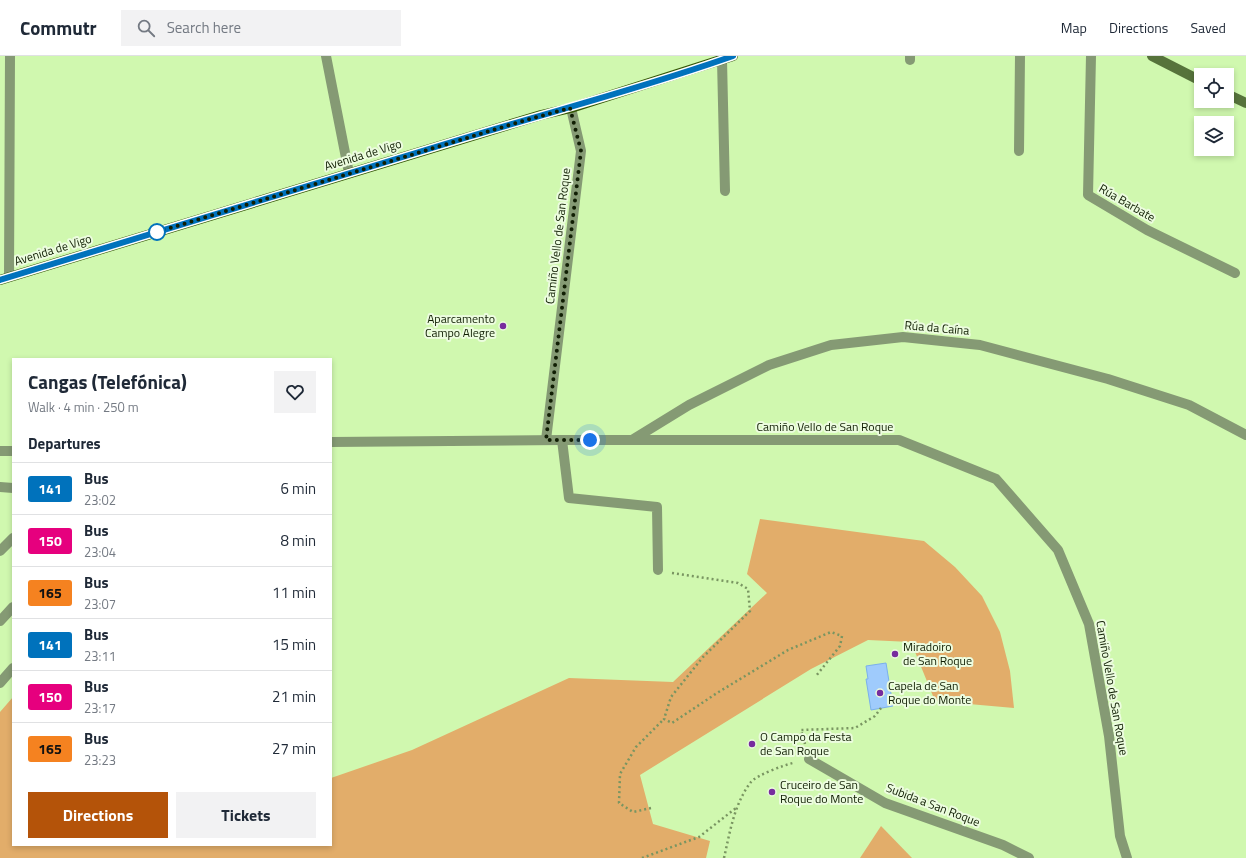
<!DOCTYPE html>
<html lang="en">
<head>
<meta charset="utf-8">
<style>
  body { margin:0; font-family:"Titillium Web",sans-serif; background:#f2f2f3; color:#1f2937; height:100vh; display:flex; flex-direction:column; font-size:15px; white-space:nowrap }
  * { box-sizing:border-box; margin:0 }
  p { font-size:13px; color:#747a83 }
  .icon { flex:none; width:22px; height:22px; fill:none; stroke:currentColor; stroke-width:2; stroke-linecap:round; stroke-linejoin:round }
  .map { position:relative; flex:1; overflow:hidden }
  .panel { position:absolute; left:12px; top:302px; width:320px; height:488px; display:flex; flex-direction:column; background:#fff; border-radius:0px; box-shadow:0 2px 6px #0003 }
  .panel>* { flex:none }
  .badge { padding:0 8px; border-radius:3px; font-size:14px; line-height:26px }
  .fabs { position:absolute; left:1194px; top:12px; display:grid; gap:8px }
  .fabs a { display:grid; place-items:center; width:40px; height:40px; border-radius:0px; background:#fff; box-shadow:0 2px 6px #0003; font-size:20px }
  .you { position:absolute; width:20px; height:20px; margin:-10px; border:3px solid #fff; border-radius:50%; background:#1a73e8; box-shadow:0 0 0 6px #1a73e833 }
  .map>.badge { position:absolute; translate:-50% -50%; box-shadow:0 0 0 2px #fff }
  h2 { padding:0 16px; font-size:15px; line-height:36px }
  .round { display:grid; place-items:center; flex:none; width:42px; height:42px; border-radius:0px; background:#f2f2f3 }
  .head { display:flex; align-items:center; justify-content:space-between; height:68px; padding:0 16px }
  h1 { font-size:19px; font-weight:700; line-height:30px }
  .primary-button { display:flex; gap:8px; margin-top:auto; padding:8px 16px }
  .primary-button a { flex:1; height:46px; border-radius:0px; background:#b45309; color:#fff; font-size:16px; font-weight:700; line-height:46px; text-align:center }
  .primary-button a+a { background:#f2f2f3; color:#1f2937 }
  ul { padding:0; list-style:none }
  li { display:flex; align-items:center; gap:12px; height:52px; padding:0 16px; border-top:1px solid #e0e1e3 }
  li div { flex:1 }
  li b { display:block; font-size:15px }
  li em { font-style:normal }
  li .badge { min-width:44px; font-weight:700; text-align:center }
  header { display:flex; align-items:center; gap:24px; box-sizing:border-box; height:56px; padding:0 20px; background:#fff; border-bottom:1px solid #e0e1e3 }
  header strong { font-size:19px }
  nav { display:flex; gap:22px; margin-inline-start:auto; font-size:14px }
  .search { width:280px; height:36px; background:#f2f2f3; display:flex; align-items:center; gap:10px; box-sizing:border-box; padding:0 14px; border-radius:0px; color:#747a83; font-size:15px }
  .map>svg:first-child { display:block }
  .green { fill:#e2ad6a }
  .building { fill:#9fcbfc; stroke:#7ab0ec }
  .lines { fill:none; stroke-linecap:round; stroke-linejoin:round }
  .path { stroke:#799561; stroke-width:2.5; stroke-dasharray:2 3; stroke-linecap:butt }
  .street { stroke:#859a74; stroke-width:10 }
  .secondary { stroke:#56733b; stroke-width:10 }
  .primary { stroke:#345705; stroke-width:10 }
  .line-casing { stroke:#fff; stroke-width:9 }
  .line { stroke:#0072bc; stroke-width:6 }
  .walk { stroke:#101e03; stroke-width:4; stroke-dasharray:0 7.2 }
  .stop-dot { fill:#fff; stroke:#0072bc; stroke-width:2 }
  .poi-dot { fill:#772c9e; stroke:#ecfcdf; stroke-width:1.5 }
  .labels { text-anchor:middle; stroke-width:4; stroke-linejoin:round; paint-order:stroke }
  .street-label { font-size:12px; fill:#101e03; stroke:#ecfcdf }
  .poi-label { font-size:12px; fill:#101e03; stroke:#ecfcdf; text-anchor:start }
</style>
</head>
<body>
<header>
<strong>Commutr</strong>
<div class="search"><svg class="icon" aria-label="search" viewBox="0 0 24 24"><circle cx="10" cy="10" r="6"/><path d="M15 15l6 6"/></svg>Search here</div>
<nav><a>Map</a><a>Directions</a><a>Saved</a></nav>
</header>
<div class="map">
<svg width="1246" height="802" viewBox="0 0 1246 802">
  <rect width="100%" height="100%" fill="#d0f8af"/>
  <g class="green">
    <polygon points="760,463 924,485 955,511 982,540 1000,576 1010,615 1014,652 935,645 911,586 868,584 811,613 640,719 653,768 710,785 706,802 0,802 0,656 13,641 13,789 331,789 331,722 412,694 569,622 673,626 767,537 747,518"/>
    <polygon points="881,770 912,802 860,802"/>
  </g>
  <polygon class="building" points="886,607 893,650 871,654 866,623 868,623 866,610"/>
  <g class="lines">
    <g class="path">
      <polyline points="672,517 738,527 748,533 750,555 703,601 671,641 664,663 672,667 717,637 788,594 831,576 842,580 840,590 816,620"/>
      <polyline points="805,688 801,674 855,672 875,660 881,652"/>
      <polyline points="651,752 633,756 619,747 620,718 636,691 664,663"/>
      <polyline points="642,802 699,781 736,752"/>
      <path d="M 724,802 C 730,776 734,748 751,726 C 757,719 784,709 793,707"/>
    </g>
    <g class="street">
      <polyline points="326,0 349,117"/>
      <polyline points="1091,0 1088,139 1147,174 1235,217"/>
      <polyline points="722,4 725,135"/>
      <polyline points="910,4 910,0"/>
      <polyline points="1019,95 1020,0"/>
      <polyline points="9,221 10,0"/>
      <polyline points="546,384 581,95 571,52"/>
      <polyline points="562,384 569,442 657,451 658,514"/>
      <polyline points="632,384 689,349 769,309 831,289 903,281 980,289 1108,323 1189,349 1246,379"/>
      <polyline points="331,386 562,384 899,384 996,423 1058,494 1089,568 1109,680 1120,780 1127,802"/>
      <polyline points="0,395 13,395"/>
      <polyline points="0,431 13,432"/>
      <polyline points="0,495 13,482"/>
      <polyline points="0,565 13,551"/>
      <polyline points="0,627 13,612"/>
      <polyline points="809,703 885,747 1003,789 1029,802"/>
    </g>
    <g class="secondary">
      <polyline points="1152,0 1201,25"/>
      <polyline points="1227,38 1246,47"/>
    </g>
    <polyline class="primary" points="0,224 541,59 571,52 733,0"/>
  </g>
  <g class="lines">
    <defs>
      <path id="line" d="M 0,224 C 156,176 312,128 468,81 C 557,54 646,31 733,0"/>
    </defs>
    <use href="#line" class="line-casing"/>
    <use href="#line" class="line"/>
    <polyline class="walk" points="157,176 526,64 570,52 581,95 546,384 590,384"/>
  </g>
  <circle class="stop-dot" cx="157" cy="176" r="8"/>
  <g class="poi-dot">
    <circle cx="503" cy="270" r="4"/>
    <circle cx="895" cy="598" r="4"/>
    <circle cx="880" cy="637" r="4"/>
    <circle cx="752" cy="688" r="4"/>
    <circle cx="772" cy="736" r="4"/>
  </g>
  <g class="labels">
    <g class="street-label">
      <text transform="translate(363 99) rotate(-17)" y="4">Avenida de Vigo</text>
      <text transform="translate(1127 147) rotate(30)" y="4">Rúa Barbate</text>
      <text transform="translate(558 180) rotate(-83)" y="4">Camiño Vello de San Roque</text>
      <text transform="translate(53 194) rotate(-17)" y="4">Avenida de Vigo</text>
      <text transform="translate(937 272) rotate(5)" y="4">Rúa da Caína</text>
      <text x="825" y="375">Camiño Vello de San Roque</text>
      <text transform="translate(1112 632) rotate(80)" y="4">Camiño Vello de San Roque</text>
      <text transform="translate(933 749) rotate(21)" y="4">Subida a San Roque</text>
    </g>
    <g class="poi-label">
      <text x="495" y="267" text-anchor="end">Aparcamento<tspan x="495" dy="14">Campo Alegre</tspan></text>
      <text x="903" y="595">Miradoiro<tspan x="903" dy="14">de San Roque</tspan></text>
      <text x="888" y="634">Capela de San<tspan x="888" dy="14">Roque do Monte</tspan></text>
      <text x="760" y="685">O Campo da Festa<tspan x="760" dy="14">de San Roque</tspan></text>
      <text x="780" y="733">Cruceiro de San<tspan x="780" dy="14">Roque do Monte</tspan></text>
    </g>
  </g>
</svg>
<div class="fabs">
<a><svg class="icon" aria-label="locate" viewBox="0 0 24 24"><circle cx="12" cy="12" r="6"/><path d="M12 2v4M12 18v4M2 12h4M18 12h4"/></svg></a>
<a><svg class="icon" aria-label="layers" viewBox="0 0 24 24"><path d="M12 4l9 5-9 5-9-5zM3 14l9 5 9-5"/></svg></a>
</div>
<div class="you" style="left:590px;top:384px"></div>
<section class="panel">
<div class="head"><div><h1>Cangas (Telefónica)</h1><p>Walk · 4 min · 250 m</p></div><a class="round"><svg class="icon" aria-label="heart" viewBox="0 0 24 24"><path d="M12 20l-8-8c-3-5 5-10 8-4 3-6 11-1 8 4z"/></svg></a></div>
<h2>Departures</h2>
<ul>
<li><span class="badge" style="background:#0072bc;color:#fff">141</span><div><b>Bus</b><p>23:02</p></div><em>6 min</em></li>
<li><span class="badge" style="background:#e6007e;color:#fff">150</span><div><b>Bus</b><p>23:04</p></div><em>8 min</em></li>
<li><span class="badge" style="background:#f58220;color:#111">165</span><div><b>Bus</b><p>23:07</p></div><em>11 min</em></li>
<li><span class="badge" style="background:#0072bc;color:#fff">141</span><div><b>Bus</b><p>23:11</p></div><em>15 min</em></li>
<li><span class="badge" style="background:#e6007e;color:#fff">150</span><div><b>Bus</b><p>23:17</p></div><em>21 min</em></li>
<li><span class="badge" style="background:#f58220;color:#111">165</span><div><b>Bus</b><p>23:23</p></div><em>27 min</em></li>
</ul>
<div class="primary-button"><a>Directions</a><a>Tickets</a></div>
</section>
</div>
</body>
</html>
